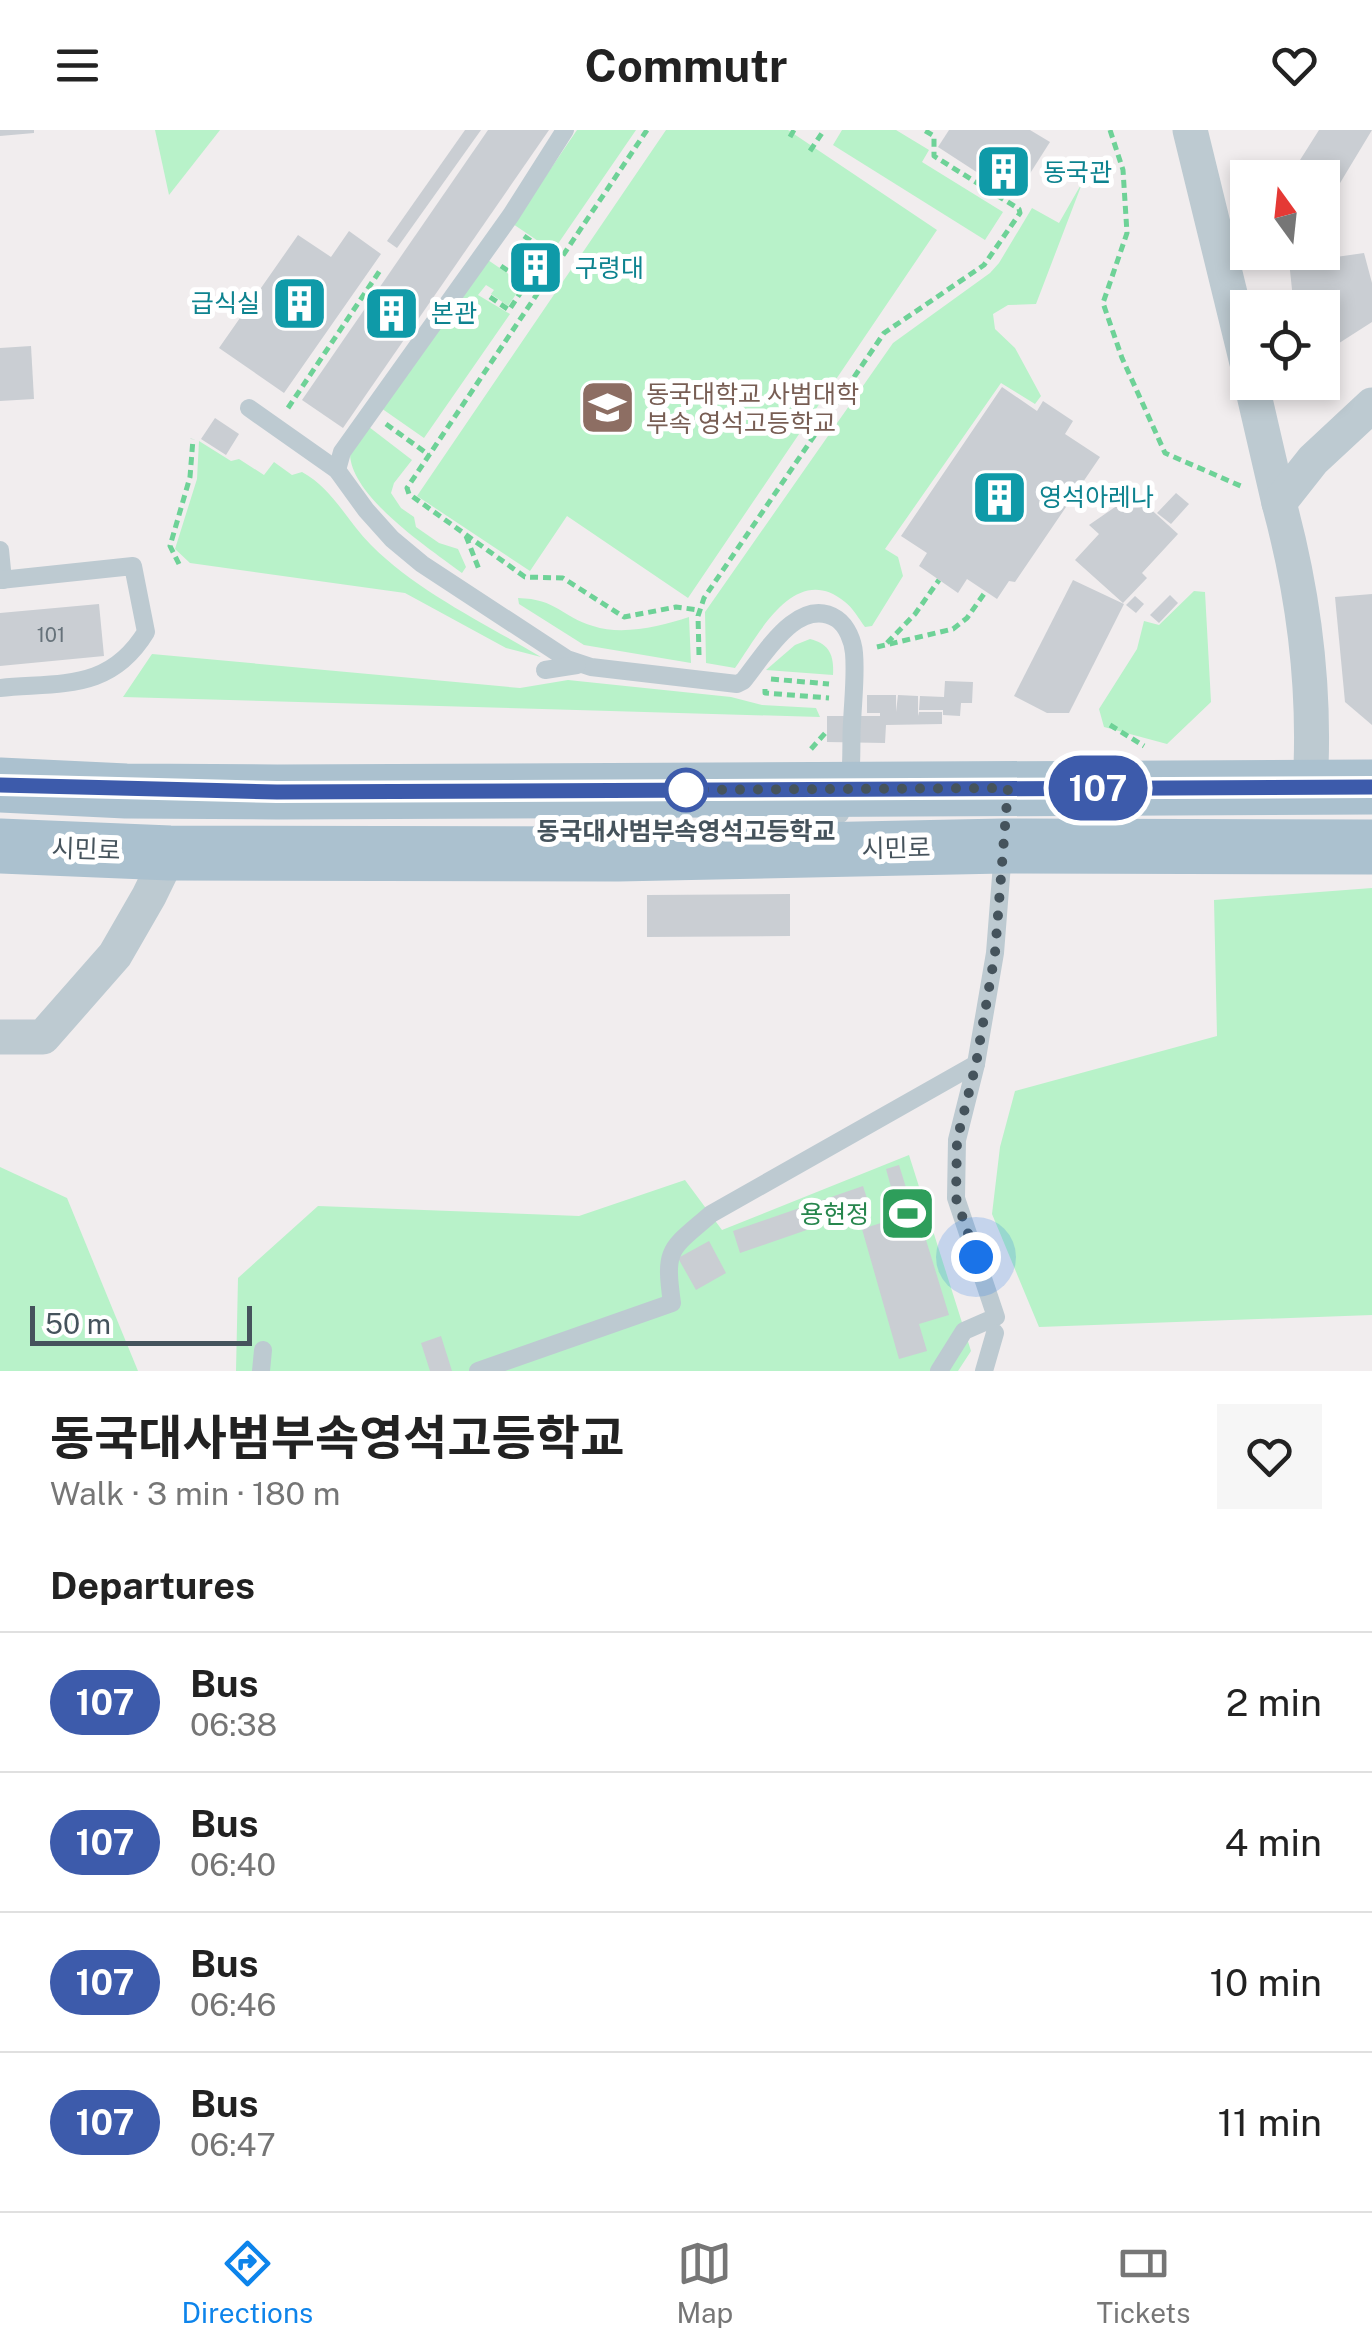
<!DOCTYPE html>
<html lang="en">
<head>
<meta charset="utf-8">
<style>
  body { margin:0; font-family:"Public Sans","Noto Sans KR",sans-serif; background:#f6f6f6; color:#222; height:100vh; display:flex; flex-direction:column; font-size:38px; white-space:nowrap }
  * { box-sizing:border-box; margin:0 }
  p { font-size:32px; color:#767676 }
  .icon { flex:none; width:55px; height:55px; fill:none; stroke:currentColor; stroke-width:2; stroke-linecap:round; stroke-linejoin:round }
  .map { position:relative; height:1241px; overflow:hidden }
  .drawer { display:flex; flex-direction:column; background:#fff; flex:1 }
  .drawer>* { flex:none }
  .badge { padding:0 20px; border-radius:32px; font-size:35px; line-height:65px }
  .needle { width:65px; rotate:345deg }
  .fabs { position:absolute; left:1230px; top:30px; display:grid; gap:20px }
  .fabs a { display:grid; place-items:center; width:110px; height:110px; border-radius:0px; background:#fff; box-shadow:0 5px 15px #0003; font-size:50px }
  .scale { position:absolute; left:30px; bottom:25px; width:222px; box-sizing:border-box; padding-left:10px; border:5px solid #45535c; border-top:0; font-size:28px; line-height:35px; white-space:nowrap; color:#45535c; -webkit-text-stroke:8px #fff; paint-order:stroke }
  .you { position:absolute; width:50px; height:50px; margin:-25px; border:8px solid #fff; border-radius:50%; background:#1a73e8; box-shadow:0 0 0 15px #1a73e833 }
  .map>.badge { position:absolute; translate:-50% -50%; box-shadow:0 0 0 5px #fff }
  h2 { padding:0 50px; font-size:38px; line-height:90px }
  .round { display:grid; place-items:center; flex:none; width:105px; height:105px; border-radius:0px; background:#f6f6f6 }
  .headline { display:flex; align-items:center; justify-content:space-between; height:170px; padding:0 50px }
  h1 { font-size:48px; font-weight:700; line-height:75px }
  ul { padding:0; list-style:none }
  li { display:flex; align-items:center; gap:30px; height:140px; padding:0 50px; border-top:2px solid #e0e0e0 }
  li div { flex:1 }
  li b { display:block; font-size:38px }
  li em { font-style:normal }
  li .badge { min-width:110px; font-weight:700; text-align:center }
  header { display:flex; justify-content:space-between; align-items:center; height:130px; padding:0 50px; background:#fff; font-size:45px; font-weight:700 }
  .tabs { display:flex; justify-content:space-around; align-items:center; height:140px; border-top:2px solid #e0e0e0; background:#fff; font-size:28px; color:#767676 }
  .tabs a { display:grid; justify-items:center; gap:5px }
  .tabs .current { color:#0d84eb }
  .map>svg:first-child { display:block }
  .green { fill:#b8f2c9 }
  .building { fill:#caced3 }
  .lines { fill:none; stroke-linecap:round; stroke-linejoin:round }
  .path { stroke:#6ed297; stroke-width:5; stroke-dasharray:8 5; stroke-linecap:butt }
  .lane { stroke:#bdcad1; stroke-width:18 }
  .street { stroke:#bdcad1; stroke-width:35 }
  .primary { stroke:#abc1cf; stroke-width:55 }
  .line-casing { stroke:#fff; stroke-width:22 }
  .line { stroke:#3d5bab; stroke-width:15 }
  .walk { stroke:#45535c; stroke-width:10; stroke-dasharray:0 18 }
  .stop-dot { fill:#fff; stroke:#3d5bab; stroke-width:5 }
  .labels { text-anchor:middle; stroke-width:10; stroke-linejoin:round; paint-order:stroke }
  .number-label { font-size:20px; fill:#66727a }
  .culture-label { font-size:25px; fill:#0d838f; stroke:#fff; text-anchor:start }
  .education-label { font-size:25px; fill:#785e54; stroke:#fff; text-anchor:start }
  .stop-label { font-size:25px; font-weight:bold; fill:#45535c; stroke:#fff }
  .street-label { font-size:25px; fill:#45535c; stroke:#fff }
  .leisure-label { font-size:25px; fill:#27864d; stroke:#fff; text-anchor:end }
</style>
</head>
<body>
<header><svg class="icon" aria-label="menu" viewBox="0 0 24 24"><path d="M4 6h16M4 12h16M4 18h16"/></svg>Commutr<svg class="icon" aria-label="heart" viewBox="0 0 24 24"><path d="M12 20l-8-8c-3-5 5-10 8-4 3-6 11-1 8 4z"/></svg></header>
<div class="map">
<svg width="1372" height="1241" viewBox="0 0 1372 1241">
  <rect width="100%" height="100%" fill="#f1edee"/>
  <g class="green">
    <polygon points="155,0 220,0 169,65"/>
    <polygon points="577,0 636,0 553,121 513,94"/>
    <polygon points="666,0 788,0 937,100 688,468 567,386 530,441 417,366"/>
    <polygon points="842,0 896,0 929,20 922,32 1003,82 985,110 833,15"/>
    <path d="M 1083,51 L 1036,174 L 1008,175 L 993,184 L 995,199 L 1015,218 L 1041,266 L 1035,274 L 1001,253 L 885,419 L 898,427 L 903,446 L 872,496 L 865,497 C 859,489 853,478 845,472 C 795,431 759,504 735,538 L 706,533 L 705,482 L 893,213 L 990,143 L 999,133 L 1032,78 L 1059,93 Z"/>
    <polygon points="485,128 523,154 508,176 491,164 494,160 486,155 478,165 510,184 424,308 381,278"/>
    <path d="M 369,297 L 412,330 L 394,353 L 391,363 L 401,378 L 414,387 L 416,397 L 439,413 L 458,419 L 466,437 L 462,443 C 430,419 351,367 350,324 Z"/>
    <path d="M 199,311 L 231,331 L 239,329 L 264,345 L 274,332 L 292,345 L 302,342 C 333,359 347,391 371,415 C 418,462 484,493 541,527 L 506,518 L 405,463 L 190,433 L 175,419 L 197,349 Z"/>
    <polygon points="1194,461 1205,462 1211,572 1167,614 1104,597 1099,579 1137,519 1144,491 1159,495"/>
    <path d="M 518,468 C 557,469 562,487 593,496 C 623,506 661,496 689,487 L 691,533 L 584,515 L 519,474 Z"/>
    <path d="M 810,509 C 830,514 834,526 833,545 L 766,540 L 795,515 Z"/>
    <polygon points="152,524 520,558 568,550 731,567 762,575 816,578 820,587 123,567"/>
    <polygon points="1372,758 1372,1185 1039,1197 992,1084 1000,1017 1015,961 1217,906 1214,770"/>
    <polygon points="909,1025 971,1221 958,1241 236,1241 238,1148 318,1076 579,1086 685,1050 722,1100"/>
    <polygon points="0,1037 67,1068 138,1241 0,1241"/>
  </g>
  <g class="building">
    <polygon points="0,0 34,0 34,3 0,6"/>
    <polygon points="465,0 481,0 397,118 387,111"/>
    <polygon points="488,0 549,0 343,298 302,270"/>
    <polygon points="949,0 1030,0 1050,12 1015,67 938,17"/>
    <polygon points="1319,0 1372,0 1334,63 1322,56 1322,48 1309,48 1295,38"/>
    <polygon points="349,101 381,124 284,263 219,218 298,105 331,127"/>
    <polygon points="1331,102 1336,127 1364,123 1372,153 1372,192 1322,224 1322,178 1294,178 1288,122 1322,122 1322,103"/>
    <polygon points="535,118 555,132 538,157 517,144"/>
    <polygon points="31,216 34,269 0,271 0,218"/>
    <polygon points="1002,257 1037,281 1043,271 1073,291 1065,304 1100,327 1015,452 1009,451 997,469 967,449 958,463 919,436 927,423 901,406"/>
    <polygon points="215,288 239,304 226,325 201,309"/>
    <polygon points="1176,363 1189,374 1171,394 1157,383"/>
    <polygon points="1134,364 1178,404 1142,443 1147,448 1123,473 1075,430 1099,404 1089,395"/>
    <polygon points="1073,450 1124,474 1069,583 1047,583 1014,566"/>
    <polygon points="1372,464 1372,595 1345,572 1335,467"/>
    <polygon points="1170,465 1178,473 1159,493 1150,485"/>
    <polygon points="1135,466 1144,474 1136,483 1126,475"/>
    <polygon points="99,474 104,526 0,536 0,483"/>
    <polygon points="945,551 973,552 972,573 961,573 960,586 943,585 943,580 919,580 920,566 944,567"/>
    <polygon points="867,565 896,565 896,582 898,565 918,566 918,586 919,582 942,582 942,594 886,595 885,613 827,612 827,586 880,586 880,583 867,583"/>
    <polygon points="790,764 790,806 647,807 647,765"/>
    <polygon points="899,1035 908,1064 894,1068 886,1039"/>
    <polygon points="863,1056 870,1078 740,1123 733,1101"/>
    <polygon points="884,1092 887,1102 891,1100 894,1109 923,1100 949,1185 919,1194 927,1221 899,1229 862,1099"/>
    <polygon points="709,1111 726,1143 696,1160 678,1128"/>
    <polygon points="441,1206 452,1241 430,1241 421,1213"/>
  </g>
  <g class="lines">
    <g class="path">
      <polyline points="647,0 407,358 409,364 525,447 563,448 624,487 676,477 699,480"/>
      <polyline points="1110,0 1123,40 1127,103 1103,173 1122,228 1165,323 1243,357"/>
      <polyline points="790,7 794,0"/>
      <polyline points="810,21 824,0"/>
      <polyline points="524,106 559,130"/>
      <polyline points="501,136 538,161"/>
      <polyline points="490,167 509,180 527,153"/>
      <polyline points="288,278 381,139"/>
      <polyline points="386,294 429,325"/>
      <polyline points="466,406 480,442"/>
      <polyline points="179,434 170,416 190,347 193,309"/>
      <polyline points="887,513 915,484 939,450"/>
      <polyline points="877,517 953,499 967,488 986,461"/>
      <polyline points="699,525 698,486 704,468 884,203 984,135 1020,83 1019,79 934,26 934,6 924,0"/>
      <polyline points="771,549 829,554"/>
      <polyline points="765,559 765,563 829,568"/>
      <polyline points="1110,595 1144,616"/>
      <polyline points="811,619 827,601"/>
    </g>
    <g class="lane">
      <path d="M 249,278 L 337,340 L 366,380 L 392,409 L 422,434 L 567,529 L 591,537 L 737,554 L 743,551 C 763,527 798,464 837,489 C 847,496 853,511 854,523 C 856,545 853,570 852,593 C 850,621 855,659 840,684 L 827,690 L 725,692 L 695,701"/>
      <polyline points="337,340 342,322 511,85 565,0"/>
      <polyline points="0,420 3,450"/>
      <path d="M 0,450 L 133,436 L 146,502 C 110,561 62,552 0,558"/>
      <polyline points="545,540 577,535"/>
      <polyline points="261,1241 263,1220"/>
      <path d="M 478,1241 L 672,1173 C 664,1117 670,1120 711,1084 L 976,934"/>
      <polyline points="939,1241 964,1201 996,1187 956,1068 957,1010 976,934 995,823 1003,721"/>
      <polyline points="984,1241 995,1203"/>
    </g>
    <g class="street">
      <polyline points="1190,0 1248,237"/>
      <polyline points="1251,252 1279,373"/>
      <path d="M 1310,657 C 1316,561 1304,465 1279,373 L 1313,330 L 1372,275"/>
      <polyline points="0,907 43,907 115,825 149,766 170,723"/>
    </g>
    <g class="primary">
      <polyline points="0,655 126,661 277,662 1372,657"/>
      <polyline points="0,716 170,723 618,724 1003,716 1372,717"/>
    </g>
  </g>
  <g class="lines">
    <defs>
      <polyline id="line" points="0,655 277,662 1372,657"/>
    </defs>
    <use href="#line" class="line-casing"/>
    <use href="#line" class="line"/>
    <polyline class="walk" points="686,660 677,660 1008,658 995,823 976,934 957,1010 956,1068 976,1127"/>
  </g>
  <defs>
    <symbol id="building-square" viewBox="-11 -11 22 22"><rect x="-9" y="-9" width="18" height="18" rx="4" fill="#0f9aa8" stroke="#fff"/><path d="M-4-6H4V6H1V3H-1V6H-4ZM-2.5-4.3h1.7v1.8h-1.7ZM.8-4.3h1.7v1.8H.8ZM-2.5-1h1.7V.8h-1.7ZM.8-1h1.7V.8H.8Z" fill="#fff"/></symbol>
    <symbol id="school-square" viewBox="-11 -11 22 22"><rect x="-9" y="-9" width="18" height="18" rx="4" fill="#8d6e63" stroke="#fff"/><path d="M0-5L7-2L0 1L-7-2ZM-4 1L0 2.5L4 1V4Q0 6-4 4Z" fill="#fff"/></symbol>
    <symbol id="stadium-square" viewBox="-11 -11 22 22"><rect x="-9" y="-9" width="18" height="18" rx="4" fill="#2e9e5b" stroke="#fff"/><path d="M0-5a6.5 5 0 1 0 0 10a6.5 5 0 1 0 0-10ZM-3.5-1.8h7v3.6h-7Z" fill="#fff"/></symbol>
  </defs>
  <g fill-rule="evenodd">
    <use href="#building-square" x="972" y="10" width="63" height="63"/>
    <use href="#building-square" x="504" y="106" width="63" height="63"/>
    <use href="#building-square" x="268" y="142" width="63" height="63"/>
    <use href="#building-square" x="360" y="152" width="63" height="63"/>
    <use href="#school-square" x="576" y="246" width="63" height="63"/>
    <use href="#building-square" x="968" y="336" width="63" height="63"/>
    <use href="#stadium-square" x="876" y="1052" width="63" height="63"/>
  </g>
  <circle class="stop-dot" cx="686" cy="660" r="20"/>
  <g class="labels">
    <g class="number-label">
      <text x="51" y="512">101</text>
    </g>
    <g class="culture-label">
      <text x="1043" y="51">동국관</text>
      <text x="575" y="147">구령대</text>
      <text x="260" y="182" text-anchor="end">급식실</text>
      <text x="431" y="192">본관</text>
      <text x="1039" y="376">영석아레나</text>
    </g>
    <g class="education-label">
      <text x="646" y="273">동국대학교 사범대학<tspan x="646" dy="29">부속 영석고등학교</tspan></text>
    </g>
    <g class="stop-label">
      <text x="686" y="710">동국대사범부속영석고등학교</text>
    </g>
    <g class="street-label">
      <text transform="translate(896 718) rotate(-1)" y="9">시민로</text>
      <text transform="translate(86 719) rotate(2)" y="9">시민로</text>
    </g>
    <g class="leisure-label">
      <text x="869" y="1093">용현정</text>
    </g>
  </g>
</svg>
<div class="fabs">
<a><svg class="needle" viewBox="-14 -14 28 28"><path d="M0-13l5 13h-10z" fill="#e53935"/><path d="M0 13l5-13h-10z" fill="#767676"/></svg></a>
<a><svg class="icon" aria-label="locate" viewBox="0 0 24 24"><circle cx="12" cy="12" r="6"/><path d="M12 2v4M12 18v4M2 12h4M18 12h4"/></svg></a>
</div>
<div class="scale">50 m</div>
<div class="you" style="left:976px;top:1127px"></div>
<b class="badge" style="left:1098px;top:658px;background:#3d5bab;color:#fff">107</b>
</div>
<section class="drawer">
<div class="headline"><div><h1>동국대사범부속영석고등학교</h1><p>Walk · 3 min · 180 m</p></div><a class="round"><svg class="icon" aria-label="heart" viewBox="0 0 24 24"><path d="M12 20l-8-8c-3-5 5-10 8-4 3-6 11-1 8 4z"/></svg></a></div>
<h2>Departures</h2>
<ul>
<li><span class="badge" style="background:#3d5bab;color:#fff">107</span><div><b>Bus</b><p>06:38</p></div><em>2 min</em></li>
<li><span class="badge" style="background:#3d5bab;color:#fff">107</span><div><b>Bus</b><p>06:40</p></div><em>4 min</em></li>
<li><span class="badge" style="background:#3d5bab;color:#fff">107</span><div><b>Bus</b><p>06:46</p></div><em>10 min</em></li>
<li><span class="badge" style="background:#3d5bab;color:#fff">107</span><div><b>Bus</b><p>06:47</p></div><em>11 min</em></li>
</ul>
</section>
<nav class="tabs">
<a class="current"><svg class="icon" aria-label="directions" viewBox="0 0 24 24"><path d="M12 3l9 9-9 9-9-9zM9 14v-3h6M13 9l2 2-2 2"/></svg>Directions</a>
<a><svg class="icon" aria-label="map" viewBox="0 0 24 24"><path d="M3 6l6-2 6 2 6-2v14l-6 2-6-2-6 2zM9 4v14M15 6v14"/></svg>Map</a>
<a><svg class="icon" aria-label="tickets" viewBox="0 0 24 24"><path d="M3 7h18v10H3zM15 7v10"/></svg>Tickets</a>
</nav>
</body>
</html>
